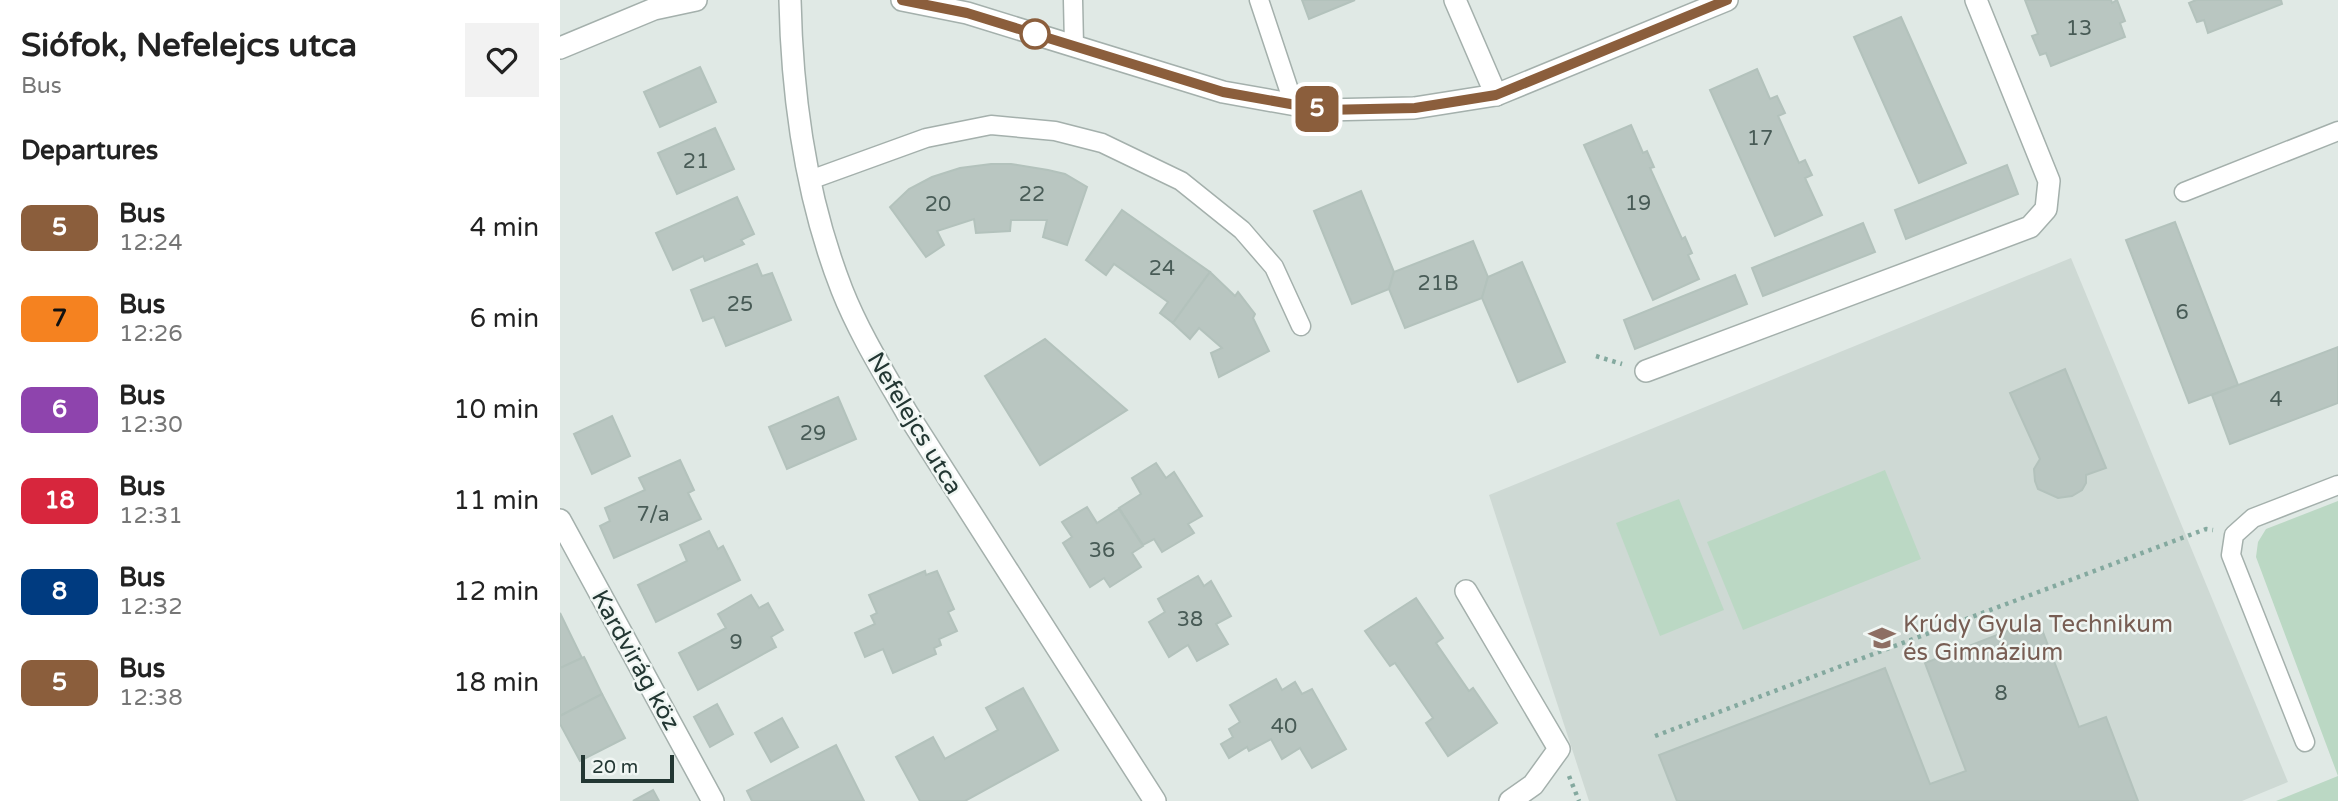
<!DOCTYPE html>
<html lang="en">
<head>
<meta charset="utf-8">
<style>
  body { margin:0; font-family:"Varela Round",sans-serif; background:#f2f2f2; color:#222; height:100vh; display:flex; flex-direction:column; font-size:26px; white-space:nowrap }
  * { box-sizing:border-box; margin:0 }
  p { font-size:23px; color:#767676 }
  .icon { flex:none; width:38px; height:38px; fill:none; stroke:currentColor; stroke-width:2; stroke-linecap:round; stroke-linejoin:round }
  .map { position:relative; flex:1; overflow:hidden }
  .details { display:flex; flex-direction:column; background:#fff; width:560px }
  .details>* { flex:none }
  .badge { padding:0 14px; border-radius:10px; font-size:24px; line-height:46px }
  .scale { position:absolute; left:21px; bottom:18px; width:93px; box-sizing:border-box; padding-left:7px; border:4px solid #233733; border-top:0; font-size:19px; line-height:24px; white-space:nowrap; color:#233733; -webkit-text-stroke:5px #f0f6f3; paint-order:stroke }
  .map>.badge { position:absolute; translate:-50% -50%; box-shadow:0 0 0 4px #fff }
  h2 { padding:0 21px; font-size:26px; line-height:63px }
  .round { display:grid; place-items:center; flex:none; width:74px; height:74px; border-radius:0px; background:#f2f2f2 }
  .summary { display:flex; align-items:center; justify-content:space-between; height:119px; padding:0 21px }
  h1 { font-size:33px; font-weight:700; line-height:52px }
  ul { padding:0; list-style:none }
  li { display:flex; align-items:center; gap:21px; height:91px; padding:0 21px }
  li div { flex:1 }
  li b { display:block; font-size:26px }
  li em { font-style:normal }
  li .badge { min-width:77px; font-weight:700; text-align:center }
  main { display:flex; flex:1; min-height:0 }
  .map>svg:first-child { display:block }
  .built { fill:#ced9d4 }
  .green { fill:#bbd8c4 }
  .building { fill:#b9c6c1; stroke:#b3c2bc; stroke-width:2 }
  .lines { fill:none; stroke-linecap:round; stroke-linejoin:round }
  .service-casing { stroke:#a4b0ac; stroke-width:21 }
  .minor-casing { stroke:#a4b0ac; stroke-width:24 }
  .path { stroke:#84a99f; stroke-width:4.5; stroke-dasharray:3.5 5; stroke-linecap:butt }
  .service { stroke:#fff; stroke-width:18 }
  .minor { stroke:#fff; stroke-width:21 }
  .line-casing { stroke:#fff; stroke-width:16 }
  .line { stroke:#8b5e3c; stroke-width:10 }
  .stop-dot { fill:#fff; stroke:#8b5e3c; stroke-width:3.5 }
  .labels { text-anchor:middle; stroke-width:5; stroke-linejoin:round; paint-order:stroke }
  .number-label { font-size:21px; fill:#485b56 }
  .street-label { font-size:24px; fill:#233733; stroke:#f0f6f3 }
  .education-label { font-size:24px; fill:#785e54; stroke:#f0f6f3; text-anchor:start }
</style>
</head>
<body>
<main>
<section class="details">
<div class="summary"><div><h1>Siófok, Nefelejcs utca</h1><p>Bus</p></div><a class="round"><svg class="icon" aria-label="heart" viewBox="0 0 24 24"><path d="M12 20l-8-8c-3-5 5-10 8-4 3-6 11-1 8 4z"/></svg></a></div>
<h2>Departures</h2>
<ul>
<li><span class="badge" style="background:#8b5e3c;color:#fff">5</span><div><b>Bus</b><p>12:24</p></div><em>4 min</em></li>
<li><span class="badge" style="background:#f58220;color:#111">7</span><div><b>Bus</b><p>12:26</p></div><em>6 min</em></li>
<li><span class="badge" style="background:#8e44ad;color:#fff">6</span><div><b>Bus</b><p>12:30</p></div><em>10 min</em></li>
<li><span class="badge" style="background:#d7263d;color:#fff">18</span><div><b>Bus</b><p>12:31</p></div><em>11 min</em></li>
<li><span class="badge" style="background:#003b80;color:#fff">8</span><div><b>Bus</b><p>12:32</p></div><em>12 min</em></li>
<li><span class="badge" style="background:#8b5e3c;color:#fff">5</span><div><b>Bus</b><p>12:38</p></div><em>18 min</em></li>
</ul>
</section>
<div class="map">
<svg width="1778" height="801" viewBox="0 0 1778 801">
  <rect width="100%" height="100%" fill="#e0e9e5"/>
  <polygon class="built" points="1511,258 1728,782 1682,801 1029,801 929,495"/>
  <g class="green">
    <polygon points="1325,470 1361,559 1183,630 1147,542"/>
    <polygon points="1119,499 1164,610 1100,636 1056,523"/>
    <polygon points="1778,501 1778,801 1716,801 1778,776 1696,557 1698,542 1706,529"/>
  </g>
  <g class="building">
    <polygon points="742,0 795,0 749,19"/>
    <polygon points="1465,0 1551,0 1552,3 1557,0 1565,21 1560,23 1565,37 1491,66 1486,53 1480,55 1472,36 1478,34"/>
    <polygon points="1636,0 1721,0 1722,4 1648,33 1644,20 1637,22 1629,3"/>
    <polygon points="1341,17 1406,163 1359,183 1294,37"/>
    <polygon points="140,67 156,102 100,127 84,92"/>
    <polygon points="1197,69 1210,99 1217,96 1225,113 1218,116 1239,163 1245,160 1252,175 1245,178 1262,215 1215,236 1150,90"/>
    <polygon points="1071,125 1083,153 1087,151 1094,167 1090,168 1122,239 1125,237 1132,253 1128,255 1139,279 1093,300 1024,145"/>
    <polygon points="155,128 174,169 117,194 98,153"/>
    <polygon points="431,164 451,164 488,170 505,174 527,187 507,245 483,237 487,220 451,220 450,231 416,233 414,219 377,231 384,245 366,257 330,207 349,189 372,177 400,168"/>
    <polygon points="1447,165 1458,194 1346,239 1335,210"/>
    <polygon points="801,191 834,272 829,289 792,304 754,211"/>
    <polygon points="177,197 194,234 181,240 184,244 145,261 143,256 113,270 96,233"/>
    <polygon points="562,210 650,272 613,323 600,313 608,302 554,264 546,275 526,260"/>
    <polygon points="1615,222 1678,385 1629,403 1566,240"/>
    <polygon points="1303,223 1315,252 1203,296 1192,268"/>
    <polygon points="913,241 928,277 922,298 845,328 829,289 834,272"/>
    <polygon points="962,262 1005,362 958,382 922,298 928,277"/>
    <polygon points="197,264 202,276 212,273 231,320 166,346 154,317 143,321 131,290"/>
    <polygon points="650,272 675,296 678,292 695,314 693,318 709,351 659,377 651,353 662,348 639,328 630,339 613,323"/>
    <polygon points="1175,275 1187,304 1075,349 1064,320"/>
    <polygon points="485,339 567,410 480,465 425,376"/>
    <polygon points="1778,347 1778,403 1670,444 1652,395"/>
    <polygon points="1505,369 1546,468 1526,475 1526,483 1522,490 1512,496 1498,498 1478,489 1475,481 1474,469 1480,459 1450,393"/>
    <polygon points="278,397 296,439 227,469 209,427"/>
    <polygon points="52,416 70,456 32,474 14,434"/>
    <polygon points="120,460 134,490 128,493 141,519 54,558 40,526 50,521 45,508 85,490 79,478"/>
    <polygon points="596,463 606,478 614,472 642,516 628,524 634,533 602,552 594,539 583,545 559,508 581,494 572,478"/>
    <polygon points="527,507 537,523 559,509 583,546 572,553 581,567 550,587 544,578 530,587 503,543 512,537 502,522"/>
    <polygon points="149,531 158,549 163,546 180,580 96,622 78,585 127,561 120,545"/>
    <polygon points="365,571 366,575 377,571 394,609 388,612 397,631 379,639 381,645 374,648 376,654 333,673 323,649 305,657 295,633 315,624 311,616 317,613 309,595"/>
    <polygon points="638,576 644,586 651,581 671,616 656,624 668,644 637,661 628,645 609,657 589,622 605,612 598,599"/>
    <polygon points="191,595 199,608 208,603 223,630 211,637 216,647 138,690 119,653 166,628 158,614"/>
    <polygon points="856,598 883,638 876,643 909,691 913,688 937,723 888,756 866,723 873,718 835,663 830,666 805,631"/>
    <polygon points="0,613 22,658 0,668"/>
    <polygon points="1478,619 1519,727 1546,717 1578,801 1117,801 1099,755 1325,668 1370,784 1406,771 1365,663"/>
    <polygon points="24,657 42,694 0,716 0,668"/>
    <polygon points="716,679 722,690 735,682 742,694 752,689 786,749 752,768 740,748 722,759 711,739 689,751 687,747 669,758 661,744 673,737 669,729 680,722 670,705"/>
    <polygon points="463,688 498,750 405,801 360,801 336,757 373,737 385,759 438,730 426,708"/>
    <polygon points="42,694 65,738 20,761 0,724 0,716"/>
    <polygon points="157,704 173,734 150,747 134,717"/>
    <polygon points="222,718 238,747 211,762 195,733"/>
    <polygon points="276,745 304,801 192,801 187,791"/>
    <polygon points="93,790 99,801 73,801"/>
  </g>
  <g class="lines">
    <defs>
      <g id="service">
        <polyline points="513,0 514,45"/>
        <polyline points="699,0 734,105"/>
        <polyline points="250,180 366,138 431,125 495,131 542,143 621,181 682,230 714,267 741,326"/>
        <polyline points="1624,192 1778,131"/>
        <polyline points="1745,742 1671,555 1674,535 1693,518 1778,485"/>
      </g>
      <g id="minor">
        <path d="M 230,0 C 232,98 246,198 282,290 C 299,333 324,373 347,413 L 595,801"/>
        <polyline points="342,0 407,13 663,92 764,110 854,108 936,95 1167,0"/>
        <polyline points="895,0 936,95"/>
        <polyline points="0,48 94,9 136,0"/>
        <polyline points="1086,371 1470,227 1486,209 1489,181 1416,0"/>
        <polyline points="0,520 153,801"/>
        <polyline points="906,591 999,749 973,785 950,801"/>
      </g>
    </defs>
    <use href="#service" class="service-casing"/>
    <use href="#minor" class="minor-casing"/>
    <g class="path">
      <polyline points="1036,356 1062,364"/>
      <polyline points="1095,736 1646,529 1653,530"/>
      <polyline points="1009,776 1019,801"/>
    </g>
    <use href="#service" class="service"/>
    <use href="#minor" class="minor"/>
  </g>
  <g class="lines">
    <defs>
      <polyline id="line" points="342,0 407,13 663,92 764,110 855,108 936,95 1167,0"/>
    </defs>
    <use href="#line" class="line-casing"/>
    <use href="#line" class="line"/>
  </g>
  <defs>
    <symbol id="school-bare" viewBox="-9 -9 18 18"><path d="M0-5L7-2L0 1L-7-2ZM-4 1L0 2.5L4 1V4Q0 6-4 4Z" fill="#8d6e63" stroke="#f0f6f3" stroke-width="2.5" paint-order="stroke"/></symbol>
  </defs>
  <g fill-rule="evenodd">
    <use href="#school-bare" x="1303" y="619" width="38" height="38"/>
  </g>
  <circle class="stop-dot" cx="475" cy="34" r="14"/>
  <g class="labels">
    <g class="number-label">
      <text x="1519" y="35">13</text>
      <text x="1200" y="145">17</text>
      <text x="136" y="168">21</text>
      <text x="472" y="201">22</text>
      <text x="1078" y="210">19</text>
      <text x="378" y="211">20</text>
      <text x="602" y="275">24</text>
      <text x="878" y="290">21B</text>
      <text x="180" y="311">25</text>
      <text x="1622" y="319">6</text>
      <text x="1716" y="406">4</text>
      <text x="253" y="440">29</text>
      <text x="93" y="521">7/a</text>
      <text x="542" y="557">36</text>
      <text x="630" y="626">38</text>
      <text x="176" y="649">9</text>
      <text x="1441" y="700">8</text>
      <text x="724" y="733">40</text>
    </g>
    <g class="street-label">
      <text transform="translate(355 423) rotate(59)" y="8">Nefelejcs utca</text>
      <text transform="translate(76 660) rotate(61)" y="8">Kardvirág köz</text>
    </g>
    <g class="education-label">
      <text x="1343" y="632">Krúdy Gyula Technikum<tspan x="1343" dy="28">és Gimnázium</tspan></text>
    </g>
  </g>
</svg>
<div class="scale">20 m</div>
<b class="badge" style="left:757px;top:109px;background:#8b5e3c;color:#fff">5</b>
</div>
</main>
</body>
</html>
